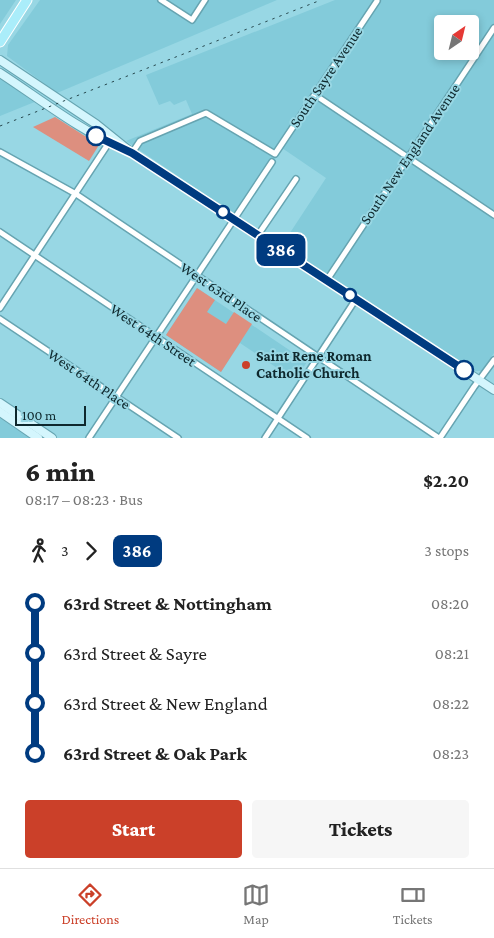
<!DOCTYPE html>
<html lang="en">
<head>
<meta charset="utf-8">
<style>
  body { margin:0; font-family:"Crimson Pro",serif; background:#f6f6f6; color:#222; height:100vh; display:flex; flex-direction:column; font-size:19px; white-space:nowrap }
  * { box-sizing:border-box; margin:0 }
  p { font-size:16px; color:#767676 }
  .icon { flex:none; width:28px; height:28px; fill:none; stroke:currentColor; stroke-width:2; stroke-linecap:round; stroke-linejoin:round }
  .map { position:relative; height:438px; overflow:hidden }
  .sheet { display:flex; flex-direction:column; background:#fff; flex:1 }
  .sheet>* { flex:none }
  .badge { padding:0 10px; border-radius:8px; font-size:18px; line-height:32px }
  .needle { width:32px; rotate:35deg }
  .fabs { position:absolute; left:434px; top:15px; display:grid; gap:10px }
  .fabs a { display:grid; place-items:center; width:45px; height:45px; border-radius:5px; background:#fff; box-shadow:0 2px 8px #0003; font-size:25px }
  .scale { position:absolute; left:15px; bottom:12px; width:71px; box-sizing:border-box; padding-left:5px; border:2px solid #0e282d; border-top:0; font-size:14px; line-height:18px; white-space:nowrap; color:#0e282d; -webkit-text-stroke:4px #98d7e4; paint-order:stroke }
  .map>.badge { position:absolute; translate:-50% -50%; box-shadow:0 0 0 2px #fff }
  .legs { display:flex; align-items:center; gap:8px; height:55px; padding:0 25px; font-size:16px }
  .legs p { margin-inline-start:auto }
  .summary { display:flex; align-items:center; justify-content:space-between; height:85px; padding:0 25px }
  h1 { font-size:28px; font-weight:800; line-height:38px }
  .primary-button { display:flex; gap:10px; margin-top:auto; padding:10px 25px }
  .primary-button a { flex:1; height:58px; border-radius:5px; background:#cb4029; color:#fff; font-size:20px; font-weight:800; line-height:58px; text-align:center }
  .primary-button a+a { background:#f6f6f6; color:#222 }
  ul { padding:0 25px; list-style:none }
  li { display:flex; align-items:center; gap:18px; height:50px; font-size:19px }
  li i { display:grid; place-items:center; width:8px; height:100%; margin:0 6px; background:currentColor }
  li i::after { content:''; width:12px; height:12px; margin:-6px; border:4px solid; border-radius:50%; background:#fff }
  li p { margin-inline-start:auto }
  li:first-child i { background:linear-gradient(#0000 50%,currentColor 0) }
  li:last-child i { background:linear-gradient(currentColor 50%,#0000 0) }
  .tabs { display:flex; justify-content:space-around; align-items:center; height:70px; border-top:1px solid #e0e0e0; background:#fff; font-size:14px; color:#767676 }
  .tabs a { display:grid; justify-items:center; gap:2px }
  .tabs .current { color:#cb4029 }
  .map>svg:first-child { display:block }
  .built { fill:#83cbda; fill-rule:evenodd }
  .green { fill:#dd8f7f }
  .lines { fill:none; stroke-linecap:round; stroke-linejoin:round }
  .street-casing { stroke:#66a4b1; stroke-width:8 }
  .secondary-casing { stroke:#66a4b1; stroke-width:10 }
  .primary-casing { stroke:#fff; stroke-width:11 }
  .street { stroke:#fff; stroke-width:5 }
  .secondary { stroke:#d4f6fd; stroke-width:8 }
  .primary { stroke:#aaedfa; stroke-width:9 }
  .rail { stroke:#27484e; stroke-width:1; stroke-dasharray:2.5 5; stroke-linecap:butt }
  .line-1-casing { stroke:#fff; stroke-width:11 }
  .line-1 { stroke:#003b80; stroke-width:8 }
  .stop-1-dot { fill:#fff; stroke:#003b80; stroke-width:2.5 }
  .poi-dot { fill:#cb4029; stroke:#98d7e4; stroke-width:2 }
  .labels { text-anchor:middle; stroke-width:4; stroke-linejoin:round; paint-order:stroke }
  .street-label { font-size:15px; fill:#0e282d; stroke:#98d7e4 }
  .poi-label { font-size:15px; font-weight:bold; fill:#0e282d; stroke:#98d7e4; text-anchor:start }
</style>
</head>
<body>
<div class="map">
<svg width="494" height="438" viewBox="0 0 494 438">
  <rect width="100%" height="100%" fill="#98d7e4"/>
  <g class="built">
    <polygon points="0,0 16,0 0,24"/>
    <polygon points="40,0 277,0 57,93 7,56 8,45"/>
    <path d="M 335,0 L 494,0 L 494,353 L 482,371 L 476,371 L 434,345 L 282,245 L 326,178 L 282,148 L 237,216 L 126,141 L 192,114 L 186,100 L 174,105 L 170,101 L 159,105 L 146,75 ZM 442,24 L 470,24 L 470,51 L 442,51 Z"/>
    <polygon points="0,78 6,81 37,101 0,116"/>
    <polygon points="197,288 307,362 295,380 240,343 221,372 166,335"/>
    <polygon points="0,418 30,438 0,438"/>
  </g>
  <g class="green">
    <polygon points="55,117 99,145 89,161 33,127"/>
    <polygon points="197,288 215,300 207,312 226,324 234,312 252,324 221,372 166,335"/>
  </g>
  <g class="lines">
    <defs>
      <g id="street">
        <polyline points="161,0 192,20 205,0"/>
        <polyline points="315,95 494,215"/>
        <polyline points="0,152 76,194 439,438"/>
        <polyline points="132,153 140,141 206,113 275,154 377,1"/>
        <polyline points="0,232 307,438"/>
        <polyline points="258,235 296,179"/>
        <polyline points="327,280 494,28"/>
        <polyline points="0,308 110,141"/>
        <polyline points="0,319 178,438"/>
        <polyline points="89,438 272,162"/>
        <polyline points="265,438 356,299"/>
        <polyline points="440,438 474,387 494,360"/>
      </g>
      <g id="secondary">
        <polyline points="0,60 96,124 132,153 494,390"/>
        <path d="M 0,73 C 40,99 79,130 123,149"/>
        <polyline points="0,403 52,438"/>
        <polyline points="0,412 38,438"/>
      </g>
      <polyline id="primary" points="0,42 27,0"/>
    </defs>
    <use href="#street" class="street-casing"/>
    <use href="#secondary" class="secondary-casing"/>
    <use href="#primary" class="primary-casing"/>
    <use href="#street" class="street"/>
    <use href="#secondary" class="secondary"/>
    <use href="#primary" class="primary"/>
    <polyline class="rail" points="0,126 321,0"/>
  </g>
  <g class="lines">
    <defs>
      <polyline id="line-1" points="96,136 132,153 464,370"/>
    </defs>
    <use href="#line-1" class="line-1-casing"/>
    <use href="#line-1" class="line-1"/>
  </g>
  <g class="stop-1-dot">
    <circle cx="96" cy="136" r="9"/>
    <circle cx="223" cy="212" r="6"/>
    <circle cx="350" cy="295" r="6"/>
    <circle cx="464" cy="370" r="9"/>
  </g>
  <circle class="poi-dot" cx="246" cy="365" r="5"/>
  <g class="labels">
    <g class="street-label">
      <text transform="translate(326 77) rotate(-56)" y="5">South Sayre Avenue</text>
      <text transform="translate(410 154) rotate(-56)" y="5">South New England Avenue</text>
      <text transform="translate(221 292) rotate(34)" y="5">West 63rd Place</text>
      <text transform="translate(153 335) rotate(34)" y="5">West 64th Street</text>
      <text transform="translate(89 379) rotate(34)" y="5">West 64th Place</text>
    </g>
    <g class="poi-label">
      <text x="256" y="361">Saint Rene Roman<tspan x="256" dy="17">Catholic Church</tspan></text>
    </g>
  </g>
</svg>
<div class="fabs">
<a><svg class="needle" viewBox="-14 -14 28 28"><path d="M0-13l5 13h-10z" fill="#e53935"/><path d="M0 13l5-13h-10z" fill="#767676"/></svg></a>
</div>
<div class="scale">100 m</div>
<b class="badge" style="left:281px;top:250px;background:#003b80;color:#fff">386</b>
</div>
<section class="sheet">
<div class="summary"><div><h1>6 min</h1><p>08:17 – 08:23 · Bus</p></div><b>$2.20</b></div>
<div class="legs"><svg class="icon" aria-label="walk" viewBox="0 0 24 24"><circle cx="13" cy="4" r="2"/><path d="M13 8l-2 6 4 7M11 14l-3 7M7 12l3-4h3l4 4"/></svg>3<svg class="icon" aria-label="forward" viewBox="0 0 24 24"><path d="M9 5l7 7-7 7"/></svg><b class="badge" style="background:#003b80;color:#fff">386</b><p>3 stops</p></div>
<ul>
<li><i style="color:#003b80"></i><b>63rd Street &amp; Nottingham</b><p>08:20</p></li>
<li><i style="color:#003b80"></i><span>63rd Street &amp; Sayre</span><p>08:21</p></li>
<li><i style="color:#003b80"></i><span>63rd Street &amp; New England</span><p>08:22</p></li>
<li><i style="color:#003b80"></i><b>63rd Street &amp; Oak Park</b><p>08:23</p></li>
</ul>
<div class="primary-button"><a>Start</a><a>Tickets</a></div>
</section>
<nav class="tabs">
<a class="current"><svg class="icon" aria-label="directions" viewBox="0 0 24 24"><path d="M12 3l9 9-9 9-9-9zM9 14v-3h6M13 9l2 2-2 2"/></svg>Directions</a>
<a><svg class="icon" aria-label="map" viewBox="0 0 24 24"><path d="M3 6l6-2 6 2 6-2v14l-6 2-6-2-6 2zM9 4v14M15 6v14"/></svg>Map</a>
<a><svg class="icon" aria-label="tickets" viewBox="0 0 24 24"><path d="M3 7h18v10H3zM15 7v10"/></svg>Tickets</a>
</nav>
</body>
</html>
